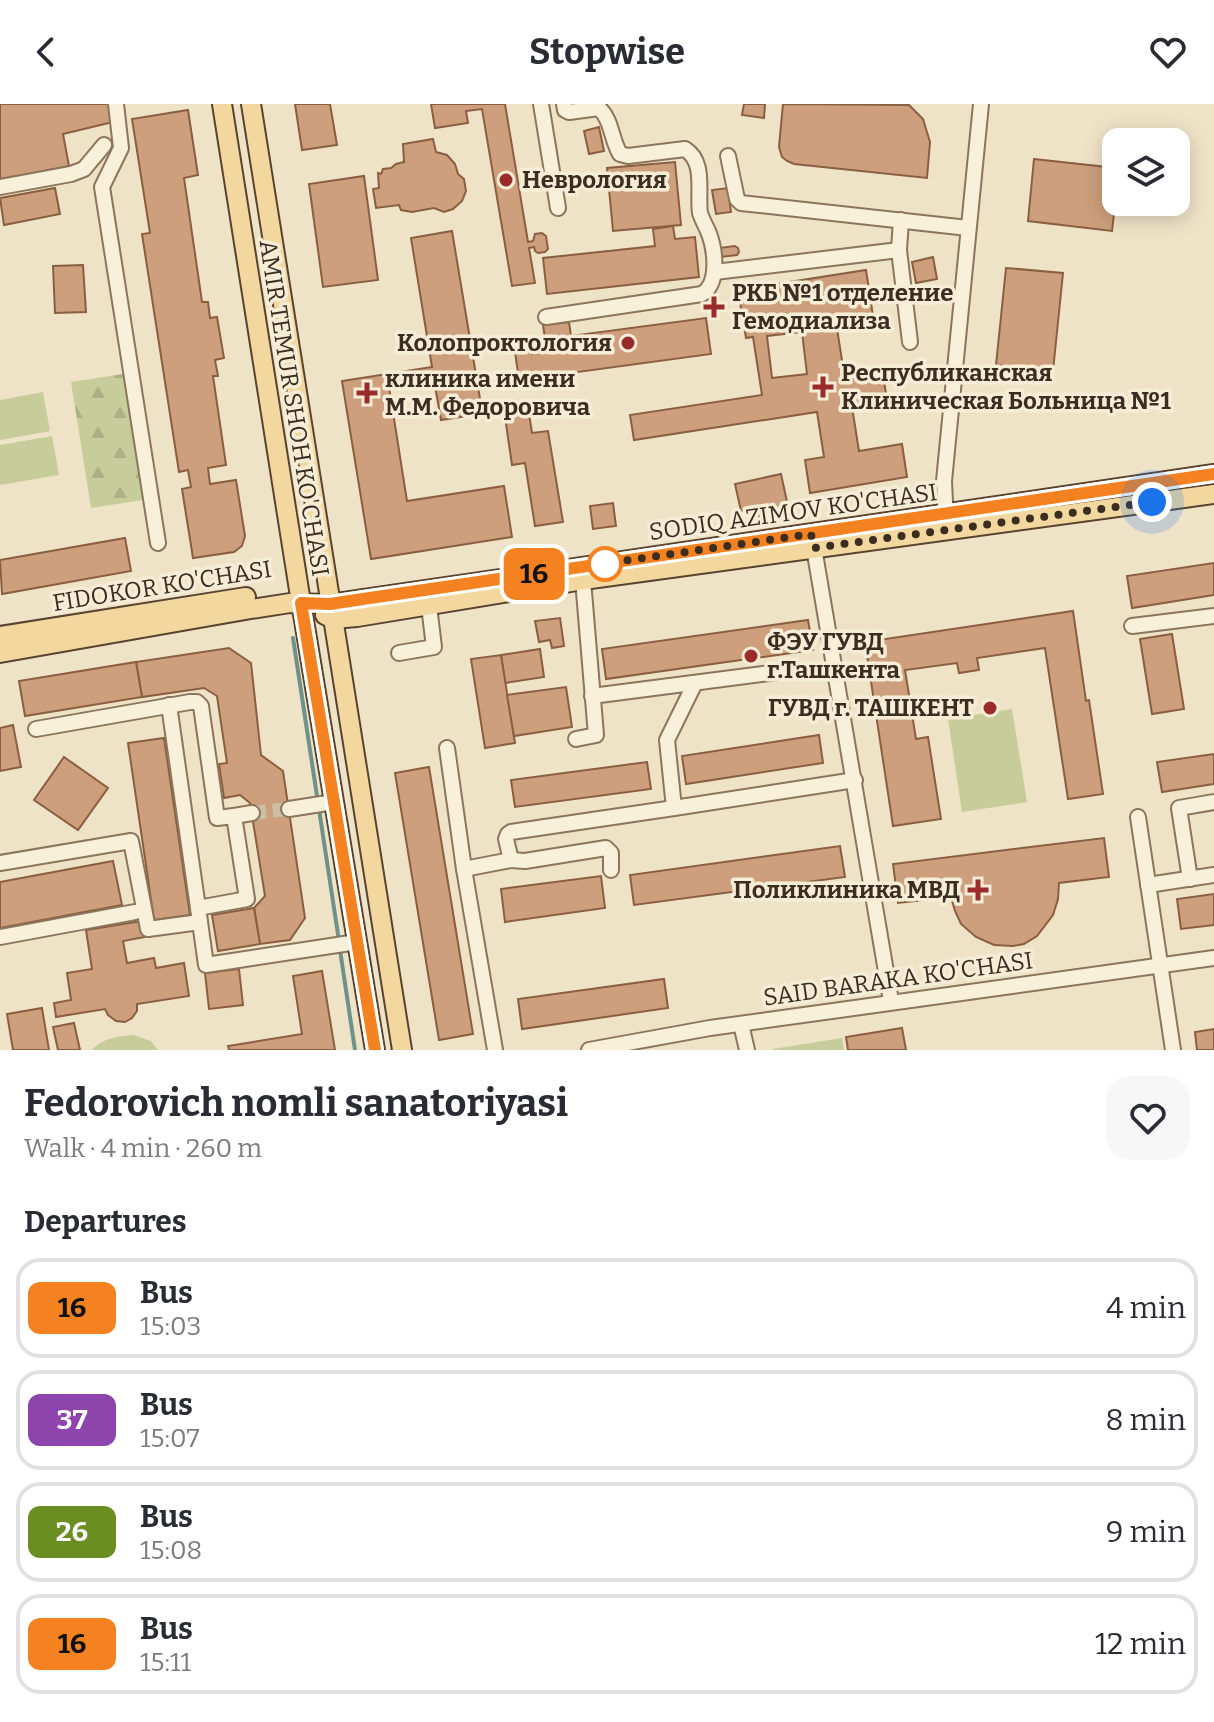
<!DOCTYPE html>
<html lang="en">
<head>
<meta charset="utf-8">
<style>
  body { margin:0; font-family:Bitter,serif; background:#f7f7f7; color:#2b2b33; height:100vh; display:flex; flex-direction:column; font-size:30px; white-space:nowrap }
  * { box-sizing:border-box; margin:0 }
  p { font-size:26px; color:#7c7c81 }
  .icon { flex:none; width:44px; height:44px; fill:none; stroke:currentColor; stroke-width:2; stroke-linecap:round; stroke-linejoin:round }
  .map { position:relative; height:946px; overflow:hidden }
  .details { display:flex; flex-direction:column; background:#fff; flex:1 }
  .details>* { flex:none }
  .badge { padding:0 16px; border-radius:12px; font-size:28px; line-height:52px }
  .buttons { position:absolute; left:1102px; top:24px; display:grid; gap:16px }
  .buttons a { display:grid; place-items:center; width:88px; height:88px; border-radius:16px; background:#fff; box-shadow:0 4px 20px #0003; font-size:40px }
  .you { position:absolute; width:40px; height:40px; margin:-20px; border:6px solid #fff; border-radius:50%; background:#1a73e8; box-shadow:0 0 0 12px #1a73e833 }
  .map>.badge { position:absolute; translate:-50% -50%; box-shadow:0 0 0 4px #fff }
  h2 { padding:0 24px; font-size:30px; line-height:72px }
  .round { display:grid; place-items:center; flex:none; width:84px; height:84px; border-radius:24px; background:#f7f7f7 }
  .headline { display:flex; align-items:center; justify-content:space-between; height:136px; padding:0 24px }
  h1 { font-size:38px; font-weight:700; line-height:60px }
  ul { padding:0; list-style:none }
  li { display:flex; align-items:center; gap:24px; height:100px; margin:0 16px 12px; padding:0 8px; border:4px solid #e1e1e2; border-radius:24px }
  li div { flex:1 }
  li b { display:block; font-size:30px }
  li em { font-style:normal }
  li .badge { min-width:88px; font-weight:700; text-align:center }
  header { display:flex; justify-content:space-between; align-items:center; height:104px; padding:0 24px; background:#fff; font-size:36px; font-weight:700 }
  .map>svg:first-child { display:block }
  .grass { fill:#c7cd9a }
  .forest { fill:url(#forest-firs) }
  .lines { fill:none; stroke-linecap:round; stroke-linejoin:round }
  .stream { stroke:#6e9189; stroke-width:4 }
  .building { fill:#cd9f7c; stroke:#8a5f41; stroke-width:2; fill-rule:evenodd }
  .minor-tunnel { stroke:#cbbfa6; stroke-width:14; stroke-dasharray:14 7; stroke-linecap:butt }
  .minor-casing { stroke:#8b755c; stroke-width:18 }
  .major-casing { stroke:#594330; stroke-width:22 }
  .minor { stroke:#f9f0da; stroke-width:14 }
  .major { stroke:#f2d89f; stroke-width:18 }
  .line-casing { stroke:#fff; stroke-width:18 }
  .line { stroke:#f58220; stroke-width:12 }
  .walk { stroke:#3b2d20; stroke-width:8; stroke-dasharray:0 14.4 }
  .poi-dot { fill:#9a2b2b; stroke:#f6edd7; stroke-width:3 }
  .stop-dot { fill:#fff; stroke:#f58220; stroke-width:4 }
  .labels { text-anchor:middle; stroke-width:7; stroke-linejoin:round; paint-order:stroke }
  .poi-label { font-size:24px; font-weight:bold; fill:#3b2d20; stroke:#f6edd7; text-anchor:start }
  .street-label { font-size:24px; fill:#3b2d20; stroke:#f6edd7 }
</style>
</head>
<body>
<header><svg class="icon" aria-label="back" viewBox="0 0 24 24"><path d="M15 5l-7 7 7 7"/></svg>Stopwise<svg class="icon" aria-label="heart" viewBox="0 0 24 24"><path d="M12 20l-8-8c-3-5 5-10 8-4 3-6 11-1 8 4z"/></svg></header>
<div class="map">
<svg width="1214" height="946" viewBox="0 0 1214 946">
  <defs>
    <pattern id="forest-firs" width="22" height="20" patternUnits="userSpaceOnUse" patternTransform="scale(2)"><rect width="22" height="20" fill="#c7cd9a"/><path d="M5 1l3.5 6h-7zM16 11l3.5 6h-7z" fill="#acb084"/></pattern>
  </defs>
  <rect width="100%" height="100%" fill="#efe3c7"/>
  <g class="grass">
    <polygon points="43,288 50,327 0,336 0,296"/>
    <polygon points="52,332 59,371 0,381 0,341"/>
    <polygon points="1012,605 1027,698 962,708 948,615"/>
    <path d="M 134,931 L 151,937 L 158,946 L 92,946 C 102,934 119,932 134,931 Z"/>
    <polygon points="842,934 844,946 773,946 773,945"/>
  </g>
  <polygon class="forest" points="123,270 143,396 91,404 71,278"/>
  <g class="lines">
    <g class="stream">
      <polyline points="293,534 339,837"/>
      <polyline points="340,846 355,946"/>
    </g>
  </g>
  <g class="building">
    <polygon points="0,0 109,0 113,18 63,30 69,62 0,76"/>
    <polygon points="295,0 330,0 337,41 302,46"/>
    <polygon points="431,0 505,0 528,138 533,137 535,130 542,129 546,132 548,145 545,148 538,149 535,147 534,143 529,144 535,179 512,182 482,5 466,7 468,19 435,24"/>
    <polygon points="744,0 765,0 764,14 742,11"/>
    <polygon points="783,0 909,1 923,15 930,38 927,74 794,60 787,57 782,53 779,43"/>
    <polygon points="188,6 198,71 184,74 202,198 208,198 210,214 217,213 224,254 215,256 218,272 213,272 226,361 208,364 210,380 236,376 245,432 242,442 234,448 193,454 182,385 191,383 188,366 179,368 142,130 150,129 132,15"/>
    <polygon points="599,23 604,47 589,50 584,27"/>
    <polygon points="433,35 436,48 447,51 455,60 458,70 464,75 466,87 462,97 453,105 444,108 434,104 412,108 401,106 399,101 376,104 373,85 379,84 378,69 381,70 383,65 391,64 396,60 404,58 403,40"/>
    <polygon points="1034,55 1116,64 1116,92 1112,127 1028,117"/>
    <polygon points="675,58 681,121 613,127 607,64"/>
    <polygon points="364,72 378,176 323,183 309,80"/>
    <polygon points="55,84 60,110 4,121 0,94"/>
    <polygon points="728,84 731,108 716,110 712,86"/>
    <polygon points="673,122 675,135 695,133 699,173 547,190 543,154 655,142 653,125"/>
    <polygon points="452,127 481,301 515,296 516,304 528,303 532,329 548,327 563,418 535,422 525,359 512,361 504,306 441,316 434,276 389,283 407,397 504,382 512,433 371,455 342,277 432,263 411,134"/>
    <polygon points="735,142 738,144 739,148 737,151 721,153 719,144"/>
    <polygon points="933,153 937,175 916,179 912,158"/>
    <polygon points="83,161 86,208 55,209 53,162"/>
    <polygon points="1006,164 1063,169 1053,267 996,261"/>
    <path d="M 866,166 L 873,212 L 836,218 L 845,276 L 883,270 L 887,297 L 852,303 L 859,347 L 902,340 L 907,373 L 810,389 L 805,356 L 824,353 L 817,308 L 634,336 L 630,311 L 762,291 L 753,233 L 746,234 L 738,186 ZM 802,228 L 807,270 L 772,274 L 767,232 Z"/>
    <polygon points="706,214 711,250 519,276 515,248 532,245 532,250 547,248 543,221 569,218 571,232"/>
    <polygon points="781,370 789,407 759,413 757,403 741,407 735,380"/>
    <polygon points="613,399 616,422 593,425 590,402"/>
    <polygon points="125,434 131,467 2,490 0,456"/>
    <polygon points="1214,459 1214,491 1132,504 1127,472"/>
    <polygon points="1073,507 1086,597 1089,596 1103,690 1068,695 1045,544 977,554 979,566 959,569 957,559 905,566 916,635 928,633 941,715 893,722 865,538"/>
    <polygon points="560,514 564,542 552,544 550,536 539,538 535,517"/>
    <polygon points="808,516 813,546 606,575 602,545"/>
    <polygon points="1172,530 1184,605 1152,610 1140,535"/>
    <polygon points="229,544 251,559 261,651 283,667 305,814 290,836 260,840 254,804 265,792 250,699 240,691 224,694 219,660 227,659 217,592 204,584 142,593 136,558"/>
    <polygon points="540,545 544,573 505,579 501,551"/>
    <polygon points="501,551 515,639 485,644 471,555"/>
    <polygon points="136,558 142,593 25,612 19,577"/>
    <polygon points="566,583 572,623 514,632 507,591"/>
    <polygon points="13,621 21,663 0,667 0,624"/>
    <polygon points="819,631 823,659 686,680 682,652"/>
    <polygon points="164,634 190,811 154,816 128,639"/>
    <polygon points="1214,650 1214,680 1162,688 1157,658"/>
    <polygon points="64,653 108,684 78,726 34,696"/>
    <polygon points="647,658 651,685 515,703 511,676"/>
    <polygon points="429,663 473,930 439,936 395,669"/>
    <polygon points="1104,734 1109,773 1059,779 1058,795 1053,811 1037,832 1024,840 1013,842 994,841 976,833 961,820 955,807 951,793 898,799 893,760"/>
    <polygon points="840,742 845,773 634,801 630,771"/>
    <polygon points="113,757 122,801 0,824 0,778"/>
    <polygon points="601,772 605,804 505,818 501,785"/>
    <polygon points="1214,790 1214,821 1181,825 1177,795"/>
    <polygon points="254,804 260,840 218,847 212,811"/>
    <polygon points="142,817 145,833 123,837 127,859 154,854 156,864 184,859 189,892 137,900 137,907 132,914 125,918 116,917 108,911 105,905 56,913 54,899 71,896 67,869 92,865 86,826"/>
    <polygon points="239,865 243,901 209,905 205,869"/>
    <polygon points="322,867 335,946 229,946 228,942 302,930 293,872"/>
    <polygon points="664,875 668,904 522,925 518,895"/>
    <polygon points="42,904 49,946 13,946 7,910"/>
    <polygon points="74,919 80,946 58,946 53,923"/>
    <polygon points="902,924 906,946 848,946 846,933"/>
    <polygon points="1214,925 1214,946 1197,946 1195,928"/>
  </g>
  <g class="lines">
    <polyline class="minor-tunnel" points="252,709 289,705"/>
    <defs>
      <g id="minor">
        <polyline points="116,0 121,44 102,83 158,439"/>
        <polyline points="541,0 558,104"/>
        <polyline points="728,52 737,95 741,99 968,124"/>
        <polyline points="0,83 71,70 84,65 104,41"/>
        <polyline points="901,116 899,146 910,238"/>
        <polyline points="715,168 899,146"/>
        <path d="M 546,213 L 702,190 C 720,179 715,144 708,127 C 705,121 702,115 700,109 C 697,88 706,58 685,45 L 628,52 L 620,50 C 611,35 612,16 599,4 L 569,8 L 565,6 L 564,0"/>
        <polyline points="946,418 944,377 981,0"/>
        <polyline points="814,444 891,897"/>
        <polyline points="1132,522 1214,512"/>
        <polyline points="399,549 434,543 429,502"/>
        <polyline points="592,592 785,567"/>
        <polyline points="169,601 198,804"/>
        <polyline points="36,625 190,598 197,598 201,602 217,714 234,712 247,795 198,804 200,818"/>
        <polyline points="576,635 596,631 583,476"/>
        <polyline points="447,644 464,765 495,946"/>
        <polyline points="674,704 855,676"/>
        <polyline points="289,705 334,698"/>
        <polyline points="234,712 252,709"/>
        <polyline points="1138,713 1173,946"/>
        <polyline points="511,756 525,757 606,744 611,749 611,766"/>
        <polyline points="0,759 131,737 148,825 200,818 206,861 357,838"/>
        <polyline points="464,765 511,756 506,735 508,730 511,728 674,704 667,636 695,579"/>
        <polyline points="1190,775 1179,704 1214,698"/>
        <polyline points="1148,781 1214,771"/>
        <polyline points="0,833 135,808"/>
        <polyline points="741,920 747,946"/>
        <polyline points="589,946 710,924 1214,854"/>
      </g>
      <g id="major">
        <polyline points="222,0 299,486 375,946"/>
        <polyline points="251,0 402,946"/>
        <polyline points="325,511 333,515 357,513 583,476 1214,390"/>
        <polyline points="0,532 246,493"/>
        <polyline points="0,549 251,505 290,499 330,500 1214,370"/>
      </g>
    </defs>
    <use href="#minor" class="minor-casing"/>
    <use href="#major" class="major-casing"/>
    <use href="#minor" class="minor"/>
    <use href="#major" class="major"/>
  </g>
  <g class="lines">
    <defs>
      <polyline id="line" points="375,946 301,499 330,500 363,495 1214,370"/>
    </defs>
    <use href="#line" class="line-casing"/>
    <use href="#line" class="line"/>
    <polyline class="walk" points="605,460 602,460 811,430 814,444 1152,398"/>
  </g>
  <g class="poi-dot">
    <circle cx="506" cy="76" r="8"/>
    <path d="M710 191h8v8h8v8h-8v8h-8v-8h-8v-8h8z"/>
    <circle cx="628" cy="239" r="8"/>
    <path d="M819 271h8v8h8v8h-8v8h-8v-8h-8v-8h8z"/>
    <path d="M363 277h8v8h8v8h-8v8h-8v-8h-8v-8h8z"/>
    <circle cx="751" cy="552" r="8"/>
    <circle cx="990" cy="604" r="8"/>
    <path d="M974 774h8v8h8v8h-8v8h-8v-8h-8v-8h8z"/>
  </g>
  <circle class="stop-dot" cx="605" cy="460" r="16"/>
  <g class="labels">
    <g class="poi-label">
      <text x="522" y="84">Неврология</text>
      <text x="732" y="197">РКБ №1 отделение<tspan x="732" dy="28">Гемодиализа</tspan></text>
      <text x="612" y="247" text-anchor="end">Колопроктология</text>
      <text x="841" y="277">Республиканская<tspan x="841" dy="28">Клиническая Больница №1</tspan></text>
      <text x="385" y="283">клиника имени<tspan x="385" dy="28">М.М. Федоровича</tspan></text>
      <text x="767" y="546">ФЭУ ГУВД<tspan x="767" dy="28">г.Ташкента</tspan></text>
      <text x="974" y="612" text-anchor="end">ГУВД г. ТАШКЕНТ</text>
      <text x="960" y="794" text-anchor="end">Поликлиника МВД</text>
    </g>
    <g class="street-label">
      <text transform="translate(294 304) rotate(81)" y="8">AMIR TEMUR SHOH KO'CHASI</text>
      <text transform="translate(793 408) rotate(-8)" y="8">SODIQ AZIMOV KO'CHASI</text>
      <text transform="translate(162 482) rotate(-9)" y="8">FIDOKOR KO'CHASI</text>
      <text transform="translate(898 875) rotate(-8)" y="8">SAID BARAKA KO'CHASI</text>
    </g>
  </g>
</svg>
<div class="buttons">
<a><svg class="icon" aria-label="layers" viewBox="0 0 24 24"><path d="M12 4l9 5-9 5-9-5zM3 14l9 5 9-5"/></svg></a>
</div>
<div class="you" style="left:1152px;top:398px"></div>
<b class="badge" style="left:534px;top:470px;background:#f58220;color:#111">16</b>
</div>
<section class="details">
<div class="headline"><div><h1>Fedorovich nomli sanatoriyasi</h1><p>Walk · 4 min · 260 m</p></div><a class="round"><svg class="icon" aria-label="heart" viewBox="0 0 24 24"><path d="M12 20l-8-8c-3-5 5-10 8-4 3-6 11-1 8 4z"/></svg></a></div>
<h2>Departures</h2>
<ul>
<li><span class="badge" style="background:#f58220;color:#111">16</span><div><b>Bus</b><p>15:03</p></div><em>4 min</em></li>
<li><span class="badge" style="background:#8e44ad;color:#fff">37</span><div><b>Bus</b><p>15:07</p></div><em>8 min</em></li>
<li><span class="badge" style="background:#6b8e23;color:#fff">26</span><div><b>Bus</b><p>15:08</p></div><em>9 min</em></li>
<li><span class="badge" style="background:#f58220;color:#111">16</span><div><b>Bus</b><p>15:11</p></div><em>12 min</em></li>
</ul>
</section>
</body>
</html>
